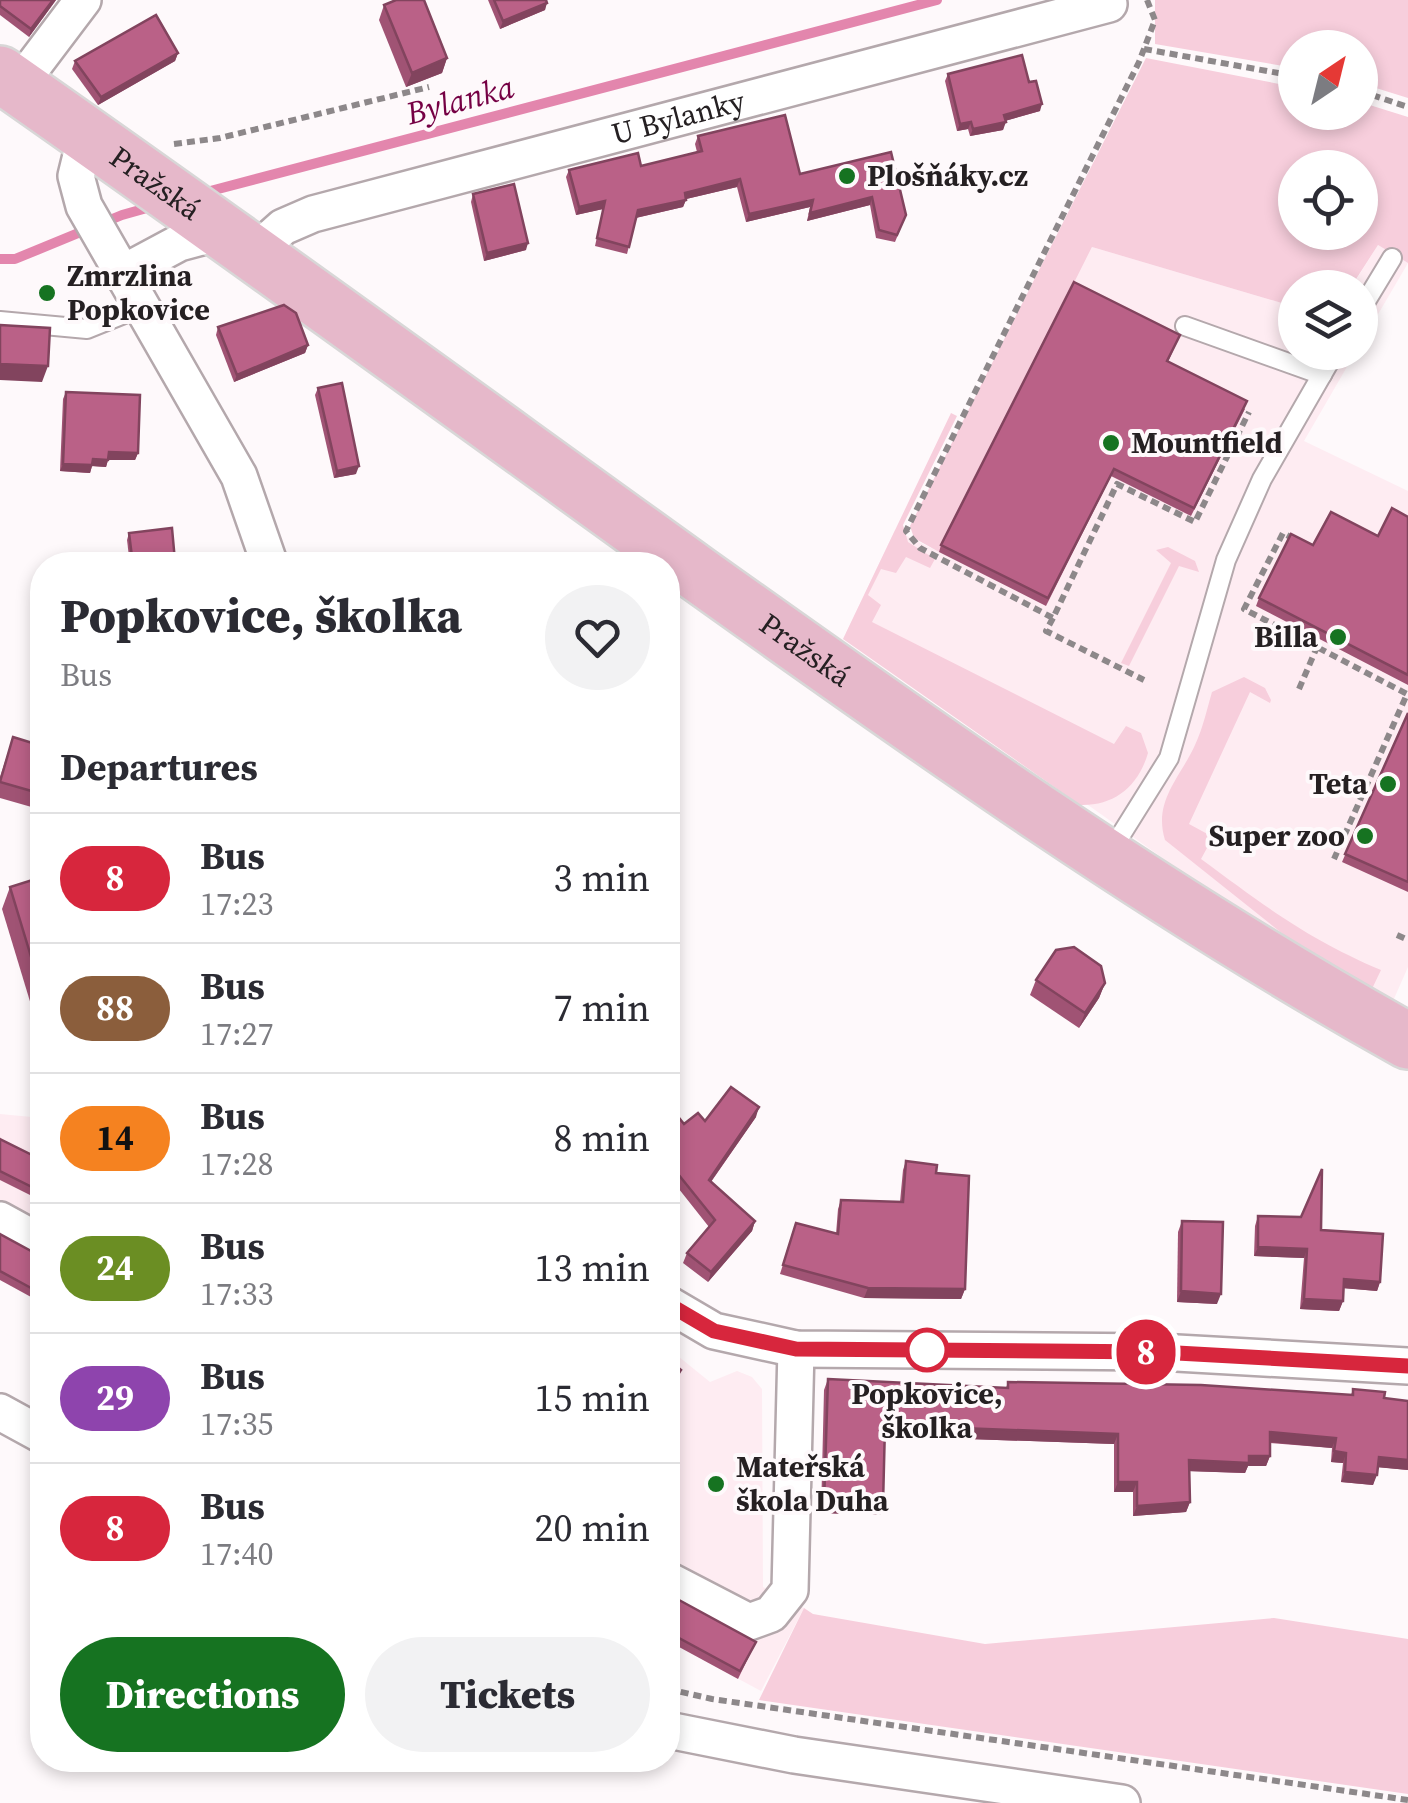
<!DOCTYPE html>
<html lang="en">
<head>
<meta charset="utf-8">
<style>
  body { margin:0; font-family:"Source Serif 4",serif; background:#f2f2f3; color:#2b2b33; height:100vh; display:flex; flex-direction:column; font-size:38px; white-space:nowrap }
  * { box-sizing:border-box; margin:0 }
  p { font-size:32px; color:#7c7c81 }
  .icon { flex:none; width:55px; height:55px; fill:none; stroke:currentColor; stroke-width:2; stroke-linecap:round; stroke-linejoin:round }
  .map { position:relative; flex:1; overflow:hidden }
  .panel { position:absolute; left:30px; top:552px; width:650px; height:1220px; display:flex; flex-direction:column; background:#fff; border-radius:40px; box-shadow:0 5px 15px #0003 }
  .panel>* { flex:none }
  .badge { padding:0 20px; border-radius:32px; font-size:35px; line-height:65px }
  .needle { width:65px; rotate:35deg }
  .buttons { position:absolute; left:1278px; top:30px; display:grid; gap:20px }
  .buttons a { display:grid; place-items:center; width:100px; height:100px; border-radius:50%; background:#fff; box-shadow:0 5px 15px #0003; font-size:50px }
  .map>.badge { position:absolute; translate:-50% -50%; box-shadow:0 0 0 5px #fff }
  h2 { padding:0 30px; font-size:38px; line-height:90px }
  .round { display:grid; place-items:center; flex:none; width:105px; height:105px; border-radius:52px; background:#f2f2f3 }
  .summary { display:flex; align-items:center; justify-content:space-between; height:170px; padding:0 30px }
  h1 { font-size:48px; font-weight:800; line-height:75px }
  .primary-button { display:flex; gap:20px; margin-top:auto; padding:20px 30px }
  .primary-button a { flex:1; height:115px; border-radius:60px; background:#167321; color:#fff; font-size:40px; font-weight:800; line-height:115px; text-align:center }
  .primary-button a+a { background:#f2f2f3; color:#2b2b33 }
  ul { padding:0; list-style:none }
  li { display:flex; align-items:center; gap:30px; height:130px; padding:0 30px; border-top:2px solid #e1e1e2 }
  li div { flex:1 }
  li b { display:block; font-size:38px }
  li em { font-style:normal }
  li .badge { min-width:110px; font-weight:700; text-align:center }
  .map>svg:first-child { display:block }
  .built { fill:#feecf2 }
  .green { fill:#f7cedc; fill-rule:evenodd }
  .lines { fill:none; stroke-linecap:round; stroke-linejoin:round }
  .stream { stroke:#e386ad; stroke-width:10 }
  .lane-casing { stroke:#b4a8ac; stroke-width:22 }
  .street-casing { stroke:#b4a8ac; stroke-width:40 }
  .primary-casing { stroke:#d8d7d7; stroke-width:60 }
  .path { stroke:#8d888a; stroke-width:6; stroke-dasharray:8 5; stroke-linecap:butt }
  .lane { stroke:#fff; stroke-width:18 }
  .street { stroke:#fff; stroke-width:35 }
  .primary { stroke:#e6b8ca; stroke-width:55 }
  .wall { fill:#a05374 }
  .shaded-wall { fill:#82445e }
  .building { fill:#ba6187; stroke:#82445e; stroke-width:2.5 }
  .line-casing { stroke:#fff; stroke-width:22 }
  .line { stroke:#d7263d; stroke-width:15 }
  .poi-dot { fill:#167321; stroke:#fef9fb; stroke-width:4 }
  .stop-dot { fill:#fff; stroke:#d7263d; stroke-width:5 }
  .labels { text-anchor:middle; stroke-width:8; stroke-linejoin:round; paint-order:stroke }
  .street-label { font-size:30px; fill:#252022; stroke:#fef9fb }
  .poi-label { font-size:30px; font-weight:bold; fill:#252022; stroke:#fef9fb; text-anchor:start }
  .stop-label { font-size:30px; font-weight:bold; fill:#252022; stroke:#fef9fb }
  .water-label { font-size:32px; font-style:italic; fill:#750044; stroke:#fef9fb }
</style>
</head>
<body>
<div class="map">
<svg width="1408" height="1803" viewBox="0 0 1408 1803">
  <rect width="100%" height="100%" fill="#fef9fb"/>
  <g class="built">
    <polygon points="1378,245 1408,263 1360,345 1360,288 1351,288"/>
    <polygon points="1092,247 1295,307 1295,352 1355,353 1304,441 1408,491 1408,967 1393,1001 1209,891 846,633 895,530 939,552"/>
    <polygon points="0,1114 42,1118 42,1303 0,1280"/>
    <polygon points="668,1348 710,1382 737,1371 752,1377 762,1389 763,1587 804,1608 761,1691 668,1641"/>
  </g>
  <g class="green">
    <polygon points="1155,0 1408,0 1408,98 1360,83 1360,48 1295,48 1295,68 1155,44"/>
    <path d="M 1146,58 L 1295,87 L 1295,112 L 1360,112 L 1360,102 L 1408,117 L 1408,263 L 1378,245 L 1351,287 L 1295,288 L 1295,307 L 1092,247 L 939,552 L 914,538 L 910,526 ZM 1295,168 L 1360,168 L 1360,232 L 1295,232 Z"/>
    <path d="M 951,413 L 957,416 L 903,525 L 908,542 L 935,559 L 930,568 L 906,557 L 896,573 L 881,569 L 868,595 L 881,605 L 872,622 L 1114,744 L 1126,726 L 1141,733 L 1148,753 C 1138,787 1114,806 1080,805 L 843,639 Z"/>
    <polygon points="1168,547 1195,561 1199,572 1179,566 1129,666 1121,663 1171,563 1156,550"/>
    <path d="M 1244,677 L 1265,688 L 1271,700 L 1270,703 L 1250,692 L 1189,824 L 1213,837 L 1201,859 C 1265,906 1306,938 1381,970 L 1370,993 L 1303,950 L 1165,840 C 1153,801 1180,778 1195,745 C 1203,728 1207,709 1212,692 Z"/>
    <polygon points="804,1608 813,1614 985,1644 1274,1618 1408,1639 1408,1794 759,1700"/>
  </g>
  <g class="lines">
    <g class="stream">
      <polyline points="199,194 937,0"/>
      <polyline points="0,259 15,259 122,215 154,206"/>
    </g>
    <defs>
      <g id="lane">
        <polyline points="1360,311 1392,258"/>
        <polyline points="0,321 87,329 139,308"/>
        <polyline points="1185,326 1322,375"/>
        <polyline points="1109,854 1169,758 1226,560 1262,479 1335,352"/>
      </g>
      <g id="street">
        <polyline points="18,86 83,0"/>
        <polyline points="86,135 76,176 84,206 239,476 270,565"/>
        <path id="s1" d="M 255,252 L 283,227 L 313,214 L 1109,4"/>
        <polyline points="121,274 179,243 224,231"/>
        <polyline points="0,1220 42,1243"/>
        <polyline points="668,1304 714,1331 796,1349 1159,1352 1408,1366"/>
        <polyline points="0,1412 42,1435"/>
        <polyline points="668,1580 749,1622 771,1614 790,1590 796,1349"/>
        <polyline points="668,1730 794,1755 1122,1803"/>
      </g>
      <g id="primary">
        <path id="s2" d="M 0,74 C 235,238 466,407 698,574 C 929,739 1160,903 1408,1041"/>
      </g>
    </defs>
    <use href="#lane" class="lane-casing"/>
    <use href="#street" class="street-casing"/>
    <use href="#primary" class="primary-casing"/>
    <g class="path">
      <polyline points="1147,0 1155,20 1139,62 906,531 920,548 1053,618 1117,484 1195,522 1249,412"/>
      <polyline points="1144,49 1295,76"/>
      <polyline points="1360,91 1408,107"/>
      <polyline points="174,144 220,138 429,87"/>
      <polyline points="1294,539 1283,533 1244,609 1407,694 1334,859"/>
      <polyline points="1053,618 1046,631 1144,680"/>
      <polyline points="1299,689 1317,647"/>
      <polyline points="1397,935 1408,940"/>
      <polyline points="668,1689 712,1699 1408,1800"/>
    </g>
    <use href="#lane" class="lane"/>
    <use href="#street" class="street"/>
    <use href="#primary" class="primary"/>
  </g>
  <g class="wall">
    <polygon points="0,0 56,0 29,37 0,15"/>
    <polygon points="488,0 546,0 545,10 500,29"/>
    <polygon points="384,5 447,58 442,73 406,87 379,20"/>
    <polygon points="178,53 175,61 98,105 72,69 75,61"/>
    <polygon points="948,74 1029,82 1040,111 1005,121 1003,130 970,136 968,129 957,131 945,81"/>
    <polygon points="698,136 800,174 891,152 906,215 895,242 876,238 870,205 807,221 810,207 746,222 737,187 686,199 683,207 636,218 627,254 595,246 603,209 576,215 566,177 569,170 641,166 697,152 695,144"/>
    <polygon points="473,194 526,250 484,261 471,202"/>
    <polygon points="218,327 308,345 305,353 234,382 216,335"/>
    <polygon points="1180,335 1168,362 1245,409 1191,516 1111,476 1046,606 939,552 941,545"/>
    <polygon points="318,388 356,474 334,478 315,395"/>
    <polygon points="66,392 138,453 135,460 108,460 106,467 92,466 90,473 60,471 63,399"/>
    <polygon points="1408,517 1408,685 1256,606 1259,598 1313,545 1378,536"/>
    <polygon points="129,533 175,561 174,565 130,565 127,540"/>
    <polygon points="1408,713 1408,892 1342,862"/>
    <polygon points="13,737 42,746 42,810 0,798 0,777"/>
    <polygon points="42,877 42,1041 2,909 10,887"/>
    <polygon points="1036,980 1105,983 1099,998 1079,1028 1030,995"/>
    <polygon points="668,1104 684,1124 705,1121 756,1117 711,1182 755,1221 752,1231 708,1282 683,1263 687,1253 709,1227 671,1179 668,1181"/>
    <polygon points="0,1139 42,1160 42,1201 0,1180"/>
    <polygon points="906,1161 936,1173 965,1289 961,1299 864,1298 780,1274 796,1223 836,1234 838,1209 841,1200 900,1202 903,1170"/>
    <polygon points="1258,1216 1321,1230 1380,1282 1377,1291 1344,1288 1343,1301 1339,1311 1300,1309 1304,1258 1254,1256 1255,1226"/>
    <polygon points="1182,1221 1217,1304 1177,1302 1178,1232"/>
    <polygon points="0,1234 42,1257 42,1303 0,1280"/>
    <polygon points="828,1379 1006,1388 1008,1382 1351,1395 1353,1389 1384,1398 1408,1470 1378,1467 1373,1485 1341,1482 1343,1463 1331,1462 1332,1448 1270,1443 1270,1456 1266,1466 1248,1466 1245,1473 1189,1471 1190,1502 1186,1512 1133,1516 1133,1492 1114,1492 1114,1444 885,1436 880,1515 821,1513 824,1390"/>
    <polygon points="668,1594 756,1642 738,1679 668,1641"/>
  </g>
  <g class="shaded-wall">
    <polygon points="53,0 56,0 29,37 31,29"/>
    <polygon points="547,3 545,10 500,29 503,21"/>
    <polygon points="178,53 175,61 98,105 101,97"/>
    <polygon points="447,58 442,73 406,87 412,73"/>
    <polygon points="1042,104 1040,111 1001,122 1004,115"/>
    <polygon points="971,122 968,129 957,131 960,124"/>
    <polygon points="1006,122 1003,130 970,136 973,129"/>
    <polygon points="740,179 737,187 682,200 685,193"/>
    <polygon points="872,197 870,205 807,221 810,213"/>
    <polygon points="686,200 683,207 635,218 638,210"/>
    <polygon points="813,200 810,207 746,222 749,214"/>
    <polygon points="605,201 603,209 576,215 579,207"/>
    <polygon points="528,243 526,250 484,261 487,253"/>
    <polygon points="308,345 305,353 234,382 237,375"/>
    <polygon points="0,364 48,366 42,382 0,380"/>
    <polygon points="109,452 138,453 135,460 106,460"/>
    <polygon points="93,459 108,460 106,467 92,466 90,473 60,471 63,464"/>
    <polygon points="359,466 356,474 334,478 337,471"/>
    <polygon points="175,561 174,565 138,565"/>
    <polygon points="1105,983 1099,998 1079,1028 1085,1013"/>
    <polygon points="759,1107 756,1117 705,1190 709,1180"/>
    <polygon points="755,1221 752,1231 708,1282 711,1272"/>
    <polygon points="1258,1247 1307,1249 1304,1258 1254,1256"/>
    <polygon points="1344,1279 1380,1282 1377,1291 1341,1288"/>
    <polygon points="868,1288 965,1289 961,1299 864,1298"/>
    <polygon points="1181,1291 1221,1294 1217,1304 1177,1302"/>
    <polygon points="1304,1299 1343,1301 1339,1311 1300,1309"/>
    <polygon points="681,1370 679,1378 668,1392 668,1388"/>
    <polygon points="885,1425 1118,1434 1114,1444 882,1436"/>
    <polygon points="1270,1432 1336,1438 1332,1448 1266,1442"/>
    <polygon points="1334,1451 1346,1453 1343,1463 1331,1462"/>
    <polygon points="1249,1456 1270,1456 1266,1466 1248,1466 1245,1473 1185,1471 1189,1460"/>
    <polygon points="1379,1457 1408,1460 1408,1470 1375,1467"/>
    <polygon points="1345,1472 1377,1475 1373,1485 1341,1482"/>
    <polygon points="1118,1482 1137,1482 1133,1492 1114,1492"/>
    <polygon points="1190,1502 1186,1512 1133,1516 1137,1506"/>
    <polygon points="824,1503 883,1505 880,1515 821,1513"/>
  </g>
  <g class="building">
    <polygon points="0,0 53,0 31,29 0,6"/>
    <polygon points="396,0 424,0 447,58 412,73 384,5"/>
    <polygon points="494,0 546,0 547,3 503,21"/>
    <polygon points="156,15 178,53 101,97 75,61"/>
    <polygon points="1022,55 1029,82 1036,81 1042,104 1004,115 1006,122 973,129 971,122 960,124 948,74"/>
    <polygon points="785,115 800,174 891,152 906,215 897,235 879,230 872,197 810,213 813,200 749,214 740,179 685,193 686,200 638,210 629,247 597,238 605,201 579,207 569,170 638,153 641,166 702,151 698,136"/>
    <polygon points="514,184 528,243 487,253 473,194"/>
    <polygon points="1074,282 1180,335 1167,361 1247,401 1194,508 1114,469 1048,598 941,545"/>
    <polygon points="284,305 296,313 308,345 237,375 218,327"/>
    <polygon points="0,325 50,328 48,366 0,364"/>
    <polygon points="342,383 359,466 337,471 318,388"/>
    <polygon points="66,392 140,395 138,453 109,452 108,460 93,459 92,465 63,464"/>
    <polygon points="1392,508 1408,517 1408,675 1259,598 1291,534 1313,545 1331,512 1378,536"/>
    <polygon points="172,528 175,561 133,565 129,533"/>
    <polygon points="492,554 492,565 332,565 332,558"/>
    <polygon points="1408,713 1408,882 1345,854"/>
    <polygon points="13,737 42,746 42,794 0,782"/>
    <polygon points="42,877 42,993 10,887"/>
    <polygon points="1074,947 1101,966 1105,983 1085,1013 1036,980 1056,950"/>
    <polygon points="731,1087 759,1107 709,1180 755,1221 711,1272 687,1253 715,1220 674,1169 668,1174 668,1104 684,1124 698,1113 705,1121"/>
    <polygon points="0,1139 42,1160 42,1192 0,1171"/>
    <polygon points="906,1161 937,1165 936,1173 969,1176 965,1289 868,1288 783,1265 796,1223 838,1234 841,1200 903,1202"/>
    <polygon points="1322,1169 1321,1230 1383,1234 1380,1282 1344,1279 1343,1301 1304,1299 1307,1249 1258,1247 1258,1216 1301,1217"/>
    <polygon points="1182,1221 1223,1222 1221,1294 1181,1291"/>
    <polygon points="0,1234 42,1257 42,1294 0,1271"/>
    <polygon points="668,1359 681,1370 668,1388"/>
    <polygon points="828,1379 1008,1388 1008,1382 1201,1385 1353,1395 1353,1389 1385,1392 1384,1398 1408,1401 1408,1460 1379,1457 1377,1475 1345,1472 1346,1453 1334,1451 1336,1438 1270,1432 1270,1456 1249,1456 1249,1463 1189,1460 1190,1502 1137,1506 1137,1482 1118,1482 1118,1434 885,1425 883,1505 824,1503"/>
    <polygon points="668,1594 756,1642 740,1671 668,1632"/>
  </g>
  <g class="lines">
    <defs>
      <polyline id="line" points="668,1304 714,1331 796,1349 1159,1352 1408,1366"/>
    </defs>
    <use href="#line" class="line-casing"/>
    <use href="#line" class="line"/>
  </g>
  <g class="poi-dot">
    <circle cx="847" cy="176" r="10"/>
    <circle cx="47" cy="293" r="10"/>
    <circle cx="1111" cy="443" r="10"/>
    <circle cx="1338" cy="637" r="10"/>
    <circle cx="1388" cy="784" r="10"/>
    <circle cx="1365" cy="836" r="10"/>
    <circle cx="716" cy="1484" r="10"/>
  </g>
  <circle class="stop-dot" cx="927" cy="1350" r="20"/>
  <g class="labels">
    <g class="street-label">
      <text dy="10" stroke="none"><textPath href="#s1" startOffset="448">U Bylanky</textPath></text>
      <text dy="10" stroke="none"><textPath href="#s2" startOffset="190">Pražská</textPath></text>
      <text dy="10" stroke="none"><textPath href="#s2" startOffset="990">Pražská</textPath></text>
    </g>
    <g class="poi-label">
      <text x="867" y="186">Plošňáky.cz</text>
      <text x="67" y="286">Zmrzlina<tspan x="67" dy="34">Popkovice</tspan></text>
      <text x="1131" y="453">Mountfield</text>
      <text x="1318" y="647" text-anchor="end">Billa</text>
      <text x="1368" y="794" text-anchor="end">Teta</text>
      <text x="1345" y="846" text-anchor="end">Super zoo</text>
      <text x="736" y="1477">Mateřská<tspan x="736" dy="34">škola Duha</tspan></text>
    </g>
    <g class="stop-label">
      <text x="927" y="1404">Popkovice,<tspan x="927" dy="34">školka</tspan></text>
    </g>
    <g class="water-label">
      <text transform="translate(460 100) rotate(-15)" y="11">Bylanka</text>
    </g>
  </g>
</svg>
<div class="buttons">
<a><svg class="needle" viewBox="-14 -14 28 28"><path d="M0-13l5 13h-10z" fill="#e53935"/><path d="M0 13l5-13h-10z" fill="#7c7c81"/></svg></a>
<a><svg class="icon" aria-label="locate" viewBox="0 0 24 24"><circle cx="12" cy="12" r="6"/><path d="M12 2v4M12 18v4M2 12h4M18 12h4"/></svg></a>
<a><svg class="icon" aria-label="layers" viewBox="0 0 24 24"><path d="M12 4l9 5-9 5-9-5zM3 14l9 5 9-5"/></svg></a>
</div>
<b class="badge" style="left:1146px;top:1352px;background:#d7263d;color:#fff">8</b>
<section class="panel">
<div class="summary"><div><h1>Popkovice, školka</h1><p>Bus</p></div><a class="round"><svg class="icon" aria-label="heart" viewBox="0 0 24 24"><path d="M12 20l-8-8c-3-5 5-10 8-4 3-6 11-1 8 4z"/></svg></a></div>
<h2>Departures</h2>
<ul>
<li><span class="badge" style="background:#d7263d;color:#fff">8</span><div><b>Bus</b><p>17:23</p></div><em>3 min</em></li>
<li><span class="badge" style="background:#8b5e3c;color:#fff">88</span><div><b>Bus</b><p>17:27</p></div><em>7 min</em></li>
<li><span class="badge" style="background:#f58220;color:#111">14</span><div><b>Bus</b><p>17:28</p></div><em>8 min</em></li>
<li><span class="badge" style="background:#6b8e23;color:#fff">24</span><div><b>Bus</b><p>17:33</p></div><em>13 min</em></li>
<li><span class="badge" style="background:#8e44ad;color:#fff">29</span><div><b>Bus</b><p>17:35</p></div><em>15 min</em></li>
<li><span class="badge" style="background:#d7263d;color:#fff">8</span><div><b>Bus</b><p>17:40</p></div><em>20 min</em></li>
</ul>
<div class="primary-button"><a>Directions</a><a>Tickets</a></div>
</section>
</div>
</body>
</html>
